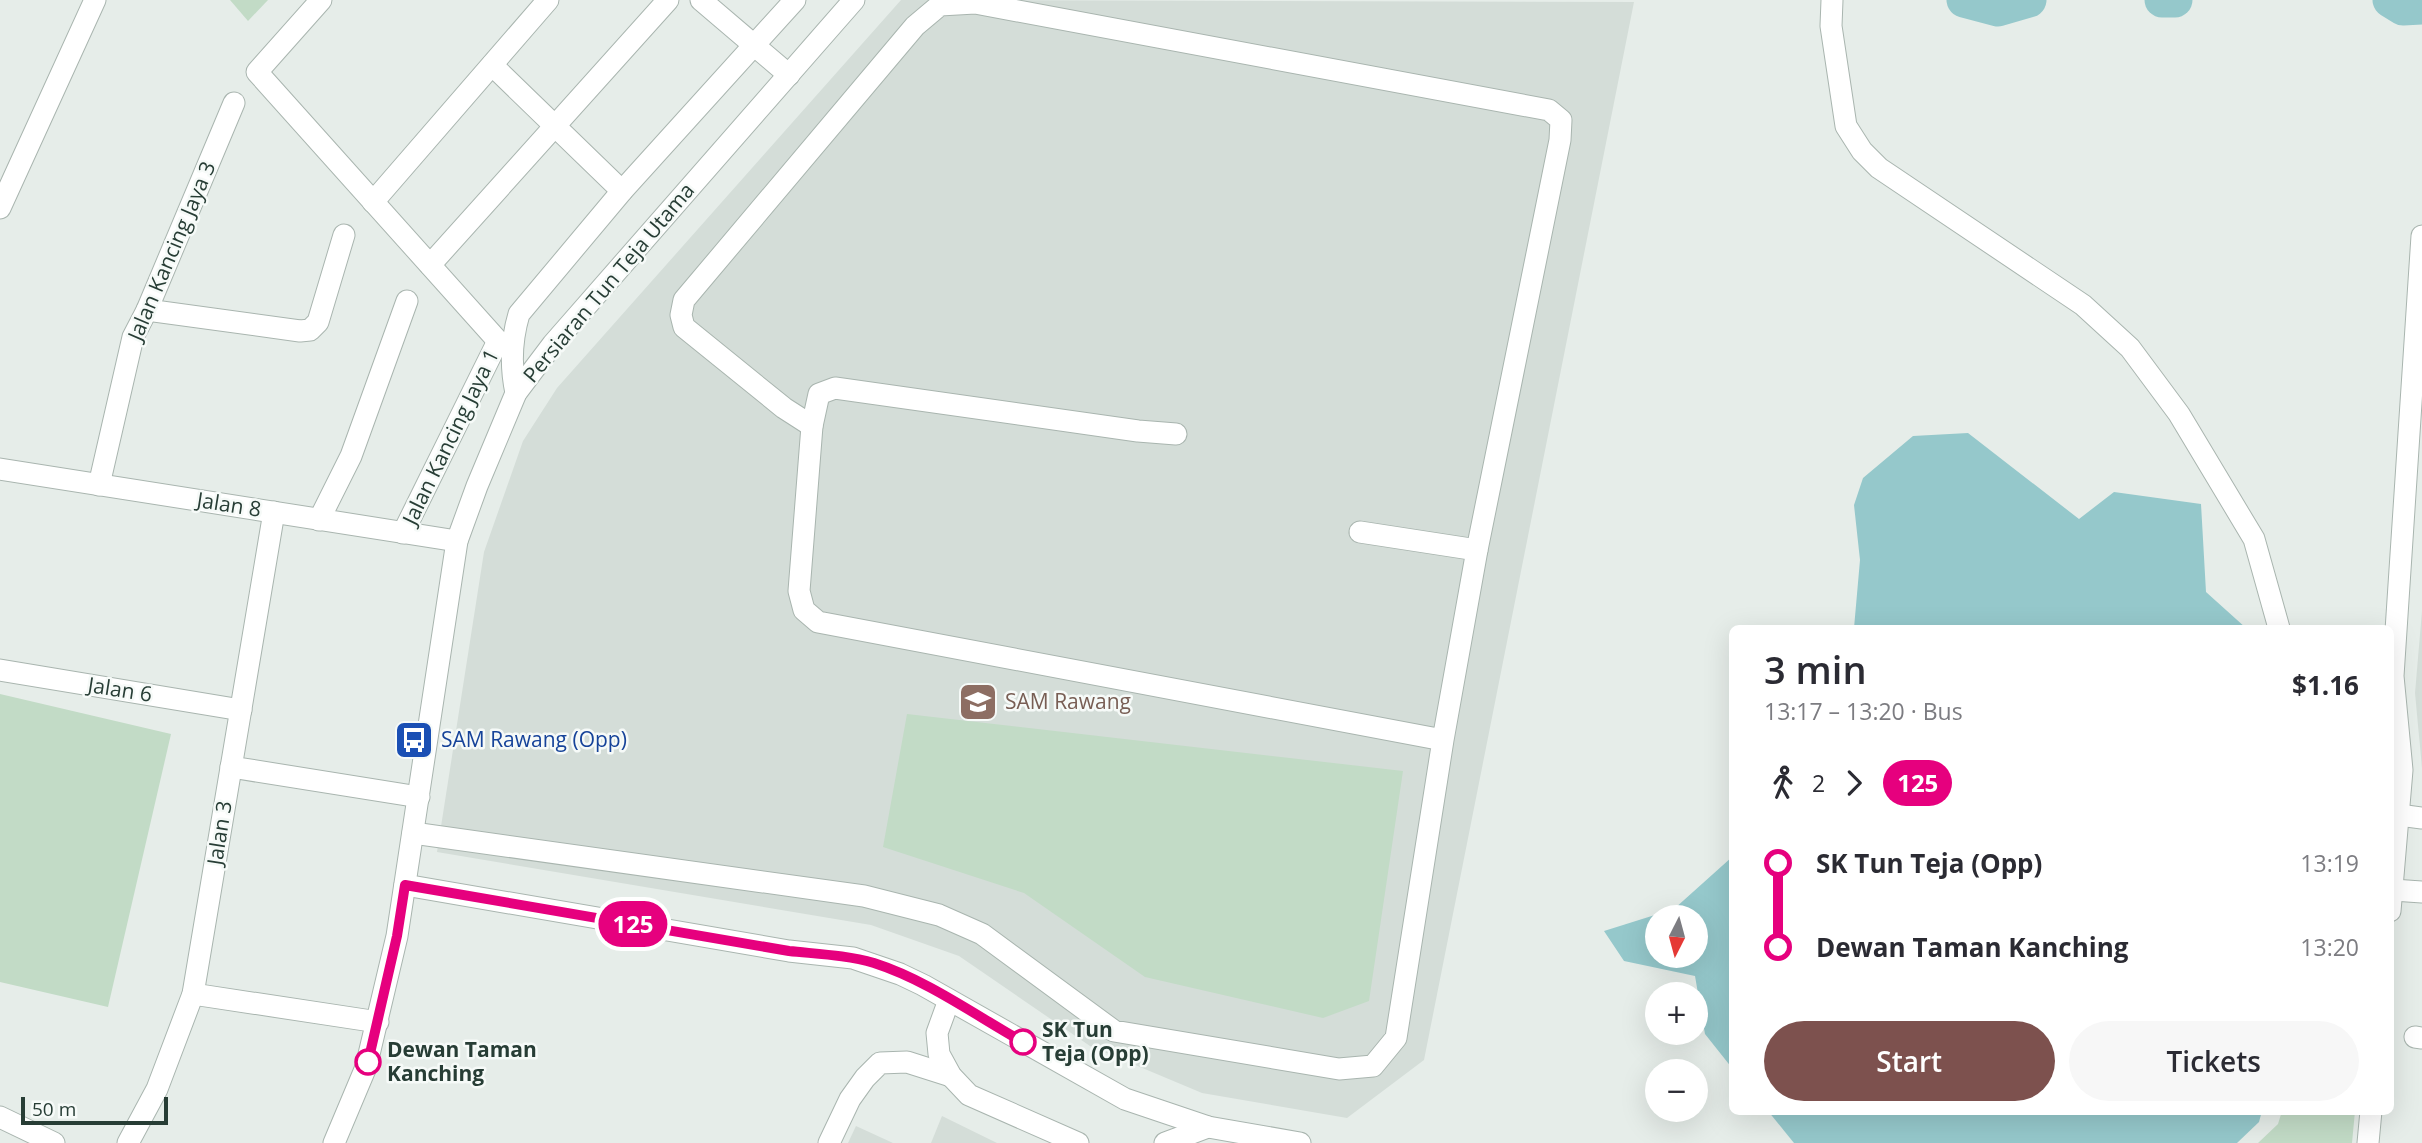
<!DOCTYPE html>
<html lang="en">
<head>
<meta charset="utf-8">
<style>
  body { margin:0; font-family:"Open Sans",sans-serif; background:#f7f7f7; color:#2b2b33; height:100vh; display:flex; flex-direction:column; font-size:26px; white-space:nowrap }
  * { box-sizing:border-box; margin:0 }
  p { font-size:23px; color:#7c7c81 }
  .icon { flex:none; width:38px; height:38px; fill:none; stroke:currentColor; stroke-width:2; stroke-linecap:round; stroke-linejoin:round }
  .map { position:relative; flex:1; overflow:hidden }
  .side { position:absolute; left:1729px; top:625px; width:665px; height:490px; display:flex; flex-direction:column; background:#fff; border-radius:10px; box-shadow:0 7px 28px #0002 }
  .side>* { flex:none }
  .badge { padding:0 14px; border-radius:23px; font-size:24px; line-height:46px }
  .needle { width:46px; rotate:186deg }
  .tools { position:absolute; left:1645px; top:905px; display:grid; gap:14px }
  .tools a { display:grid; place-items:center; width:63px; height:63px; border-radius:50%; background:#fff; box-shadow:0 7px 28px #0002; font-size:35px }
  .scale { position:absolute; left:21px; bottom:18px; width:147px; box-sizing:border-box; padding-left:7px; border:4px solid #273d35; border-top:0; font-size:19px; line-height:24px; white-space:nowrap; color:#273d35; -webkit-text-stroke:5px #f6faf8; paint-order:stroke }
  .map>.badge { position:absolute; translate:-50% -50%; box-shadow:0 0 0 4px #fff }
  .legs { display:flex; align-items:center; gap:10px; height:77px; padding:0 35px; font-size:23px }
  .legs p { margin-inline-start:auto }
  .headline { display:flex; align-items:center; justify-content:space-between; height:119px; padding:0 35px }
  h1 { font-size:38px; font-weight:600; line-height:52px }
  .primary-button { display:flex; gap:14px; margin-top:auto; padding:14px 35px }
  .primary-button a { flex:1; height:80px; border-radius:42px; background:#7d514e; color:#fff; font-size:28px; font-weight:600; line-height:80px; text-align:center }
  .primary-button a+a { background:#f7f7f7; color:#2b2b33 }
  ul { padding:0 35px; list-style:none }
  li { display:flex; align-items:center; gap:24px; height:84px; font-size:26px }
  li i { display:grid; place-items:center; width:10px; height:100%; margin:0 9px; background:currentColor }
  li i::after { content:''; width:18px; height:18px; margin:-9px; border:5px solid; border-radius:50%; background:#fff }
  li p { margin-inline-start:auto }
  li:first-child i { background:linear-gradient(#0000 50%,currentColor 0) }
  li:last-child i { background:linear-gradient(currentColor 50%,#0000 0) }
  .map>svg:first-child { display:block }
  .built { fill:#d4ddd8 }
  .green { fill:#c2dbc6 }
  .water { fill:#95c8cb; fill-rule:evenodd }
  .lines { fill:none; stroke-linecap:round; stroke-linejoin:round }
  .river { stroke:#95c8cb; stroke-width:35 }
  .minor-casing { stroke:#a9b5af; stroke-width:23 }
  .minor { stroke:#fff; stroke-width:21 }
  .line-1-casing { stroke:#fff; stroke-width:16 }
  .line-1 { stroke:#e6007e; stroke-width:10 }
  .stop-1-dot { fill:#fff; stroke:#e6007e; stroke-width:3.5 }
  .labels { text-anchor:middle; stroke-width:5; stroke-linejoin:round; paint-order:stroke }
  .street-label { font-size:21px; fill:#273d35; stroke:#f6faf8 }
  .education-label { font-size:21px; fill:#785e54; stroke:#f6faf8; text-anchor:start }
  .transit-label { font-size:21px; fill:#164399; stroke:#f6faf8; text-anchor:start }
  .stop-label { font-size:21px; font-weight:bold; fill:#273d35; stroke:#f6faf8; text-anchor:start }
</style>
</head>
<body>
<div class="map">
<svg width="2422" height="1143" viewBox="0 0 2422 1143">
  <rect width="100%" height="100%" fill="#e6ede9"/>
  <g class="built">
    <polygon points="901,0 1634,2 1424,1060 1347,1118 1202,1093 1090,1046 959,956 871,925 437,852 484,552 523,441 557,388"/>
    <polygon points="2422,611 2422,768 2415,693"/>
    <polygon points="942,1116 997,1143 931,1143"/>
    <polygon points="856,1126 893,1143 848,1143"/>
  </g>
  <g class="green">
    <polygon points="230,0 268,0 248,21"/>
    <polygon points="0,694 171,734 108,1007 0,982"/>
    <polygon points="907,714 1403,771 1369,1001 1323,1018 1145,977 1024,893 883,847"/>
    <polygon points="2282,1111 2355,1111 2352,1143 2258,1143 2278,1124"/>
  </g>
  <g class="water">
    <polygon points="1968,433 2079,519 2114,492 2201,504 2206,592 2246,628 1854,628 1860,560 1854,505 1863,478 1913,436"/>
    <path d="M 1732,857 L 1732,1068 L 1705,1034 L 1695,976 L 1624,961 L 1604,931 L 1674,909 ZM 1696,917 L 1696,956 L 1657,956 L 1657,917 Z"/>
    <polygon points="1768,1111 2262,1111 2259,1122 2237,1143 1794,1143"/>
  </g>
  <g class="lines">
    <g class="river">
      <polyline points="1964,0 1998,9 2029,0"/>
      <polyline points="2162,0 2175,0"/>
      <polyline points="2390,0 2403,8 2422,7"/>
    </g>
    <defs>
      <g id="minor">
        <polyline points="321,0 257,72 498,341"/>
        <polyline points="701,0 789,75"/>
        <polyline points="1832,0 1831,26 1846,126 1862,151 1879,168 2083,305 2130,348 2179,414 2254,539 2279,628"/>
        <polyline points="492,65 622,191"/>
        <polyline points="373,202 548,0"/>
        <polyline points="0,208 95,0"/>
        <polyline points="430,265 668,0"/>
        <polyline points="147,310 300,331 310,330 318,322 344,235"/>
        <path d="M 516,393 C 510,365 511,341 519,314 L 622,191 L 795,0"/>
        <polyline points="812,426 819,394 835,388 1138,431 1176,434"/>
        <polyline points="0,469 457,541"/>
        <polyline points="99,485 133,337 147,310 234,103"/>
        <polyline points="319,520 351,456 407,301"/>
        <polyline points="1360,532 1477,550"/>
        <polyline points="403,533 498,341"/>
        <polyline points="0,670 241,710"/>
        <polyline points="231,767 419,797"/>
        <polyline points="2399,815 2422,818"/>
        <polyline points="413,833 864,896 939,915 982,934 1114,1031 1339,1069 1373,1066 1396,1038 1443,740 1477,550 1560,140 1561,120 1549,110 975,3 940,5 915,26 684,300 681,315 684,327 784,408 812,426 799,591 804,610 818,622 1443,740"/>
        <polyline points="405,885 789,951 853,958 900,974 923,985 1125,1099 1208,1127 1300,1143"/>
        <polyline points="2393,890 2422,892"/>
        <polyline points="2390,911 2402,770 2393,676 2422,236"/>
        <polyline points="193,994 378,1022"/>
        <polyline points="949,1000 937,1033 939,1054 951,1076 969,1095 1078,1143"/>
        <polyline points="2415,1037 2422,1038"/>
        <polyline points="0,1117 54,1143"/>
        <polyline points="128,1143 157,1089 193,994 274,512"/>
        <polyline points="334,1143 366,1067 397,936 457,541 477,486 516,393 553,344 854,0"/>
        <polyline points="829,1143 850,1099 865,1078 880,1063 907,1062 951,1076"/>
        <polyline points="1165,1143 1208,1127"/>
        <polyline points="2368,1143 2371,1111"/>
      </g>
    </defs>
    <use href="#minor" class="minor-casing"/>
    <use href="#minor" class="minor"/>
  </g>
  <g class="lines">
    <defs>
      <path id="line-1" d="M 368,1062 L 397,936 L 405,885 L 789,951 C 817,954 847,955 874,963 C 927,980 975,1015 1023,1042"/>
    </defs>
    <use href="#line-1" class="line-1-casing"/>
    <use href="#line-1" class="line-1"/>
  </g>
  <defs>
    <symbol id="school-square" viewBox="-11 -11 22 22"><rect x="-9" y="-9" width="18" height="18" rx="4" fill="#8d6e63" stroke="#f6faf8"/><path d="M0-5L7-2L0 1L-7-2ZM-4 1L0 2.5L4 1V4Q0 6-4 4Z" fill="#fff"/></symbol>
    <symbol id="bus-square" viewBox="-11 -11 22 22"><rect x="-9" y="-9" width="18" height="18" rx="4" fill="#1a4fb4" stroke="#f6faf8"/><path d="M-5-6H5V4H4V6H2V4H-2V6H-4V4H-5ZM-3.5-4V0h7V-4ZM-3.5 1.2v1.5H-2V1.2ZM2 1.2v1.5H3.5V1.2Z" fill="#fff"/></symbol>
  </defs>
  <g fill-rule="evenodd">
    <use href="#school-square" x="956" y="680" width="44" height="44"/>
    <use href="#bus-square" x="392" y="718" width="44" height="44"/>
  </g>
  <g class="stop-1-dot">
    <circle cx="1023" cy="1042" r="12"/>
    <circle cx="368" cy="1062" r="12"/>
  </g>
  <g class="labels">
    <g class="street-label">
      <text transform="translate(172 251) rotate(-67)" y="7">Jalan Kancing Jaya 3</text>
      <text transform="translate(609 283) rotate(-50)" y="7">Persiaran Tun Teja Utama</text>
      <text transform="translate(451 437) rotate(-64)" y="7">Jalan Kancing Jaya 1</text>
      <text transform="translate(229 505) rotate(9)" y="7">Jalan 8</text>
      <text transform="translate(120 690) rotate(9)" y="7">Jalan 6</text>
      <text transform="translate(220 833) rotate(-81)" y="7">Jalan 3</text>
    </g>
    <g class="education-label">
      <text x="1005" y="709">SAM Rawang</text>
    </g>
    <g class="transit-label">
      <text x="441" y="747">SAM Rawang (Opp)</text>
    </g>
    <g class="stop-label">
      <text x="1042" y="1037">SK Tun<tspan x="1042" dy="24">Teja (Opp)</tspan></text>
      <text x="387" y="1057">Dewan Taman<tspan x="387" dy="24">Kanching</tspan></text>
    </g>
  </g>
</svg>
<div class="tools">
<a><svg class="needle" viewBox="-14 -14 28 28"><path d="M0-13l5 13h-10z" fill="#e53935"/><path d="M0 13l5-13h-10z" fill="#7c7c81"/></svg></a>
<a>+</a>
<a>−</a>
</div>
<div class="scale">50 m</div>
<b class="badge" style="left:633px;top:924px;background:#e6007e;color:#fff">125</b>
<section class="side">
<div class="headline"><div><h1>3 min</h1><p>13:17 – 13:20 · Bus</p></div><b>$1.16</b></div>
<div class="legs"><svg class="icon" aria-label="walk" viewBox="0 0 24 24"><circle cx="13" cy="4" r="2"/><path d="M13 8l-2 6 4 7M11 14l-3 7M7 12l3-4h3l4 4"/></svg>2<svg class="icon" aria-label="forward" viewBox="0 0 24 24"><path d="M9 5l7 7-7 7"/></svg><b class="badge" style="background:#e6007e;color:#fff">125</b></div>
<ul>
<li><i style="color:#e6007e"></i><b>SK Tun Teja (Opp)</b><p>13:19</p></li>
<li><i style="color:#e6007e"></i><b>Dewan Taman Kanching</b><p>13:20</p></li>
</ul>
<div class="primary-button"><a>Start</a><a>Tickets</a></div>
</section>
</div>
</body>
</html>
